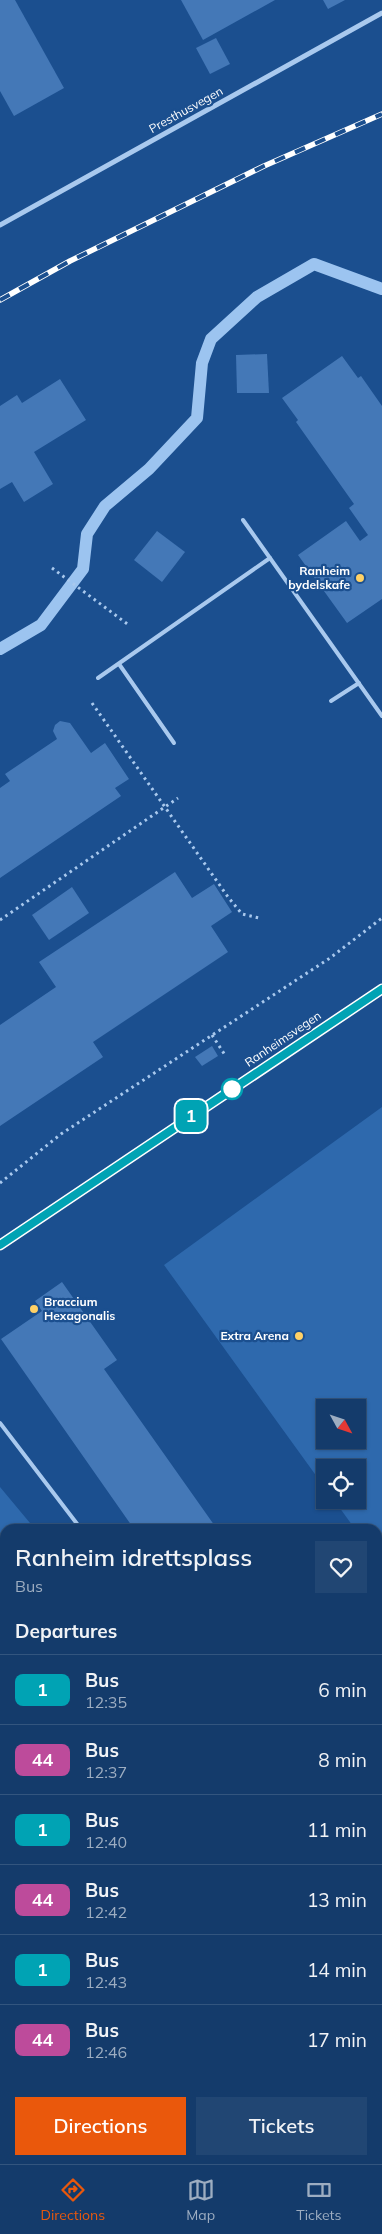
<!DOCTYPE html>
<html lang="en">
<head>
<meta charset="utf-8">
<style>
  body { margin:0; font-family:Mulish,sans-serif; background:#214673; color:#f1f3f6; height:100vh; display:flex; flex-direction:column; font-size:19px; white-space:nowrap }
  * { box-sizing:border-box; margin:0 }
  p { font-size:16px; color:#9dadc1 }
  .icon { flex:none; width:28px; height:28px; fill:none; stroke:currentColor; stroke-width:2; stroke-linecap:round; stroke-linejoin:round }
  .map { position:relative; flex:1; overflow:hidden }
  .panel { position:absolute; left:0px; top:1524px; width:382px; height:641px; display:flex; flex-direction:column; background:#143b6b; border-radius:15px 15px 0 0; box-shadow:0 1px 4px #0004,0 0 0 1px #33557e }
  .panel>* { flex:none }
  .badge { padding:0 10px; border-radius:8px; font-size:18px; line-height:32px }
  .needle { width:32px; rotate:130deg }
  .tools { position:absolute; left:316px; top:1399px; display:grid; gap:10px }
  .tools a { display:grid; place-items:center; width:50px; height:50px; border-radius:0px; background:#143b6b; box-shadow:0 1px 4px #0004,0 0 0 1px #33557e; font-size:25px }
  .map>.badge { position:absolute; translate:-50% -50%; box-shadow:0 0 0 2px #fff }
  h2 { padding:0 15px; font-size:19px; line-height:45px }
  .round { display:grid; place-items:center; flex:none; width:52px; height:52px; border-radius:0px; background:#214673 }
  .head { display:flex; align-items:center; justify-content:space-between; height:85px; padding:0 15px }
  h1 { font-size:24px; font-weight:600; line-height:38px }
  .primary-button { display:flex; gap:10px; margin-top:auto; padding:10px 15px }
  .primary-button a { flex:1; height:58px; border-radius:0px; background:#ea580c; color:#fff; font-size:20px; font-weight:600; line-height:58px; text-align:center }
  .primary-button a+a { background:#214673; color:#f1f3f6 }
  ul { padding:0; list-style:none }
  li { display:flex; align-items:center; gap:15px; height:70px; padding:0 15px; border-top:1px solid #33557e }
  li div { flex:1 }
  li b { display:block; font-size:19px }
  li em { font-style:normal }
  li .badge { min-width:55px; font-weight:700; text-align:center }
  .dock { display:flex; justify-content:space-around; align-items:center; height:70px; border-top:1px solid #33557e; background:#143b6b; font-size:14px; color:#9dadc1 }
  .dock a { display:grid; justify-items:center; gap:2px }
  .dock .selected { color:#ea580c }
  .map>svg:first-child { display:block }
  .green { fill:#2e69ad; fill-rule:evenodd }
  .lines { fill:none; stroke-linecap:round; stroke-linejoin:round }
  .stream { stroke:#9cc4f0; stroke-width:12 }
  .building { fill:#4478b7 }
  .path { stroke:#a9c9ee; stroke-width:3; stroke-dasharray:2.5 4; stroke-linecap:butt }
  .service { stroke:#a9c9ee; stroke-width:4 }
  .minor { stroke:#a9c9ee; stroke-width:5 }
  .tertiary { stroke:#a9c9ee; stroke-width:9 }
  .rail-casing { stroke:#fff; stroke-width:5.5 }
  .rail { stroke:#1b4f8f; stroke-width:4; stroke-dasharray:11; stroke-linecap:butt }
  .line-casing { stroke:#fff; stroke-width:11 }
  .line { stroke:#00a3b4; stroke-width:8 }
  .poi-dot { fill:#ffd166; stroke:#1b4f8f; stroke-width:2 }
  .stop-dot { fill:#fff; stroke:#00a3b4; stroke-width:2.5 }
  .labels { text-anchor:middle; stroke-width:4.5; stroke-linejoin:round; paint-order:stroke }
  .street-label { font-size:12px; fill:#fff; stroke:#1b4f8f }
  .poi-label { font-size:12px; font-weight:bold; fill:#fff; stroke:#1b4f8f; text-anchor:end }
</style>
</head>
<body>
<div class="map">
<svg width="382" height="2164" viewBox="0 0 382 2164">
  <rect width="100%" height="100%" fill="#1b4f8f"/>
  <g class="green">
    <path d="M 382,1107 L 382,1566 L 378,1560 L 378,1529 L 355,1529 L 334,1500 L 358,1500 L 358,1468 L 325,1468 L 325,1488 L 164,1265 ZM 325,1408 L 358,1408 L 358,1440 L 325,1440 Z"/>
    <polygon points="0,1487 35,1529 5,1529 5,1930 0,1934"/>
  </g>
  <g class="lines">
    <polyline class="stream" points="0,649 41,625 83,569 87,534 105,506 149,469 197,418 202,363 211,339 257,297 314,264 382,289"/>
  </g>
  <g class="building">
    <polygon points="0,0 15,0 64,88 14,116 0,91"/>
    <polygon points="181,0 275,0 203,40"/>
    <polygon points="323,0 345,0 328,9"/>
    <polygon points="216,38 230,64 210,74 196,48"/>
    <polygon points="267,354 269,393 237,393 236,355"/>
    <polygon points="342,356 358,378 361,376 382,406 382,599 347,623 298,555 346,521 360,541 368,535 349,508 354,504 296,422 298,420 282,398"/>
    <polygon points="60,379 86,420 34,452 53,484 24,502 12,482 0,489 0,406 17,395 22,403"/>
    <polygon points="157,531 185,552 162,582 134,560"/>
    <polygon points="60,721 70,723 91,753 105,743 129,779 115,788 121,796 0,878 0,788 10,781 5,774 57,739 53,731 55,725"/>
    <polygon points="175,872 192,898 214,884 232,912 211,926 228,952 93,1042 103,1057 0,1126 0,1025 56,987 39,962"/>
    <polygon points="72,887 89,913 49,940 32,915"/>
    <polygon points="212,1046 218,1056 202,1066 195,1057"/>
    <polygon points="62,1282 117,1360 104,1369 217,1529 134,1529 1,1339 42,1311 35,1301"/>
    <polygon points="378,1843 382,1848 382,1962 378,1965"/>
    <polygon points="0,2004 5,2011 5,2160 121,2160 116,2164 0,2164"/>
    <polygon points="382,2135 382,2164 344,2164 349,2160 378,2160 378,2138"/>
  </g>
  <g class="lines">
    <g class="path">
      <polyline points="52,568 130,626"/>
      <polyline points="92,703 228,897 242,914 259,918"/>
      <polyline points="0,920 178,798"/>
      <polyline points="212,1035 225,1055"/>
      <polyline points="0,1183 61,1134 330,958 382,918"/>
      <polyline points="378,2014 382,2010"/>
      <polyline points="182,2164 187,2160"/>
    </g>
    <g class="service">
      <polyline points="243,520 382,716"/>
      <polyline points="119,664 174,743"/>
      <polyline points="98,678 270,558"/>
      <polyline points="331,701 359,683"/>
      <polyline points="0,1423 81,1529"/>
    </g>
    <g class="minor">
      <polyline points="0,225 382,13"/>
      <polyline points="378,2068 382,2064"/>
      <polyline points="252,2164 258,2160"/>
    </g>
    <polyline class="tertiary" points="0,1245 382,989"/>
    <defs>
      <polyline id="rail" points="0,300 70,261 264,166 382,114"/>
    </defs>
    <use href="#rail" class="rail-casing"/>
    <use href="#rail" class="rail"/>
  </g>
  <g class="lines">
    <defs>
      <polyline id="line" points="0,1245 382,989"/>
    </defs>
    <use href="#line" class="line-casing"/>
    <use href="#line" class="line"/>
  </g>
  <g class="poi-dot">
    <circle cx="360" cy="578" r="5"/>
    <circle cx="34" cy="1309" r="5"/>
    <circle cx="299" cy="1336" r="5"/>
  </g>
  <circle class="stop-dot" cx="232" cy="1089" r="10"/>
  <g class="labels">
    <g class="street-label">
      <text transform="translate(186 110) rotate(-29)" y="4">Presthusvegen</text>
      <text transform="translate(283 1039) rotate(-34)" y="4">Ranheimsvegen</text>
    </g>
    <g class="poi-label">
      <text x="350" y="575">Ranheim<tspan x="350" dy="14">bydelskafe</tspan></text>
      <text x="44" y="1306" text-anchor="start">Braccium<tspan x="44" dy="14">Hexagonalis</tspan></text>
      <text x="289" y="1340">Extra Arena</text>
    </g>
  </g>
</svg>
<div class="tools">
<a><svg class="needle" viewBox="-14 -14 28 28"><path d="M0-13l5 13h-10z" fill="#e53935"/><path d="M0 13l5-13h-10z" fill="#9dadc1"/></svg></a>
<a><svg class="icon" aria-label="locate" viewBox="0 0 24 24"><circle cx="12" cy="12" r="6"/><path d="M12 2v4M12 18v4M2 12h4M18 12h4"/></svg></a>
</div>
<b class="badge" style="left:191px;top:1116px;background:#00a3b4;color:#fff">1</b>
<section class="panel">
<div class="head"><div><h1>Ranheim idrettsplass</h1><p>Bus</p></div><a class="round"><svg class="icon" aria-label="heart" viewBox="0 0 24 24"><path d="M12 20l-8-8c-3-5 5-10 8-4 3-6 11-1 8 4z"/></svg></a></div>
<h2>Departures</h2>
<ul>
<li><span class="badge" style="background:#00a3b4;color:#fff">1</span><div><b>Bus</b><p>12:35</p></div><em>6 min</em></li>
<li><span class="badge" style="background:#bd4b9b;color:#fff">44</span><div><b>Bus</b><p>12:37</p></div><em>8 min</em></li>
<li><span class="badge" style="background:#00a3b4;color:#fff">1</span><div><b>Bus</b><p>12:40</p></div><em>11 min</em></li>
<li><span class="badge" style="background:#bd4b9b;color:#fff">44</span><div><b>Bus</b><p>12:42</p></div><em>13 min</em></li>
<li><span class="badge" style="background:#00a3b4;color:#fff">1</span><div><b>Bus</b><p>12:43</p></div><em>14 min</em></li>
<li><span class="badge" style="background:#bd4b9b;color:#fff">44</span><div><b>Bus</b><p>12:46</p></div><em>17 min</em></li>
</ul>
<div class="primary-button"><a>Directions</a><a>Tickets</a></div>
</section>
</div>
<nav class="dock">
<a class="selected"><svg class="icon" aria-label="directions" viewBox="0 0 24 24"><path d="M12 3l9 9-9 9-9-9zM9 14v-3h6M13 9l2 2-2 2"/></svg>Directions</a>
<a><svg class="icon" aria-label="map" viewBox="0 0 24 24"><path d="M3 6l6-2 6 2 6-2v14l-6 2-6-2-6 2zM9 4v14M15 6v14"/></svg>Map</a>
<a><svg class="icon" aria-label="tickets" viewBox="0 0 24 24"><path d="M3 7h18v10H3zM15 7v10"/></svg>Tickets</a>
</nav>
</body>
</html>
